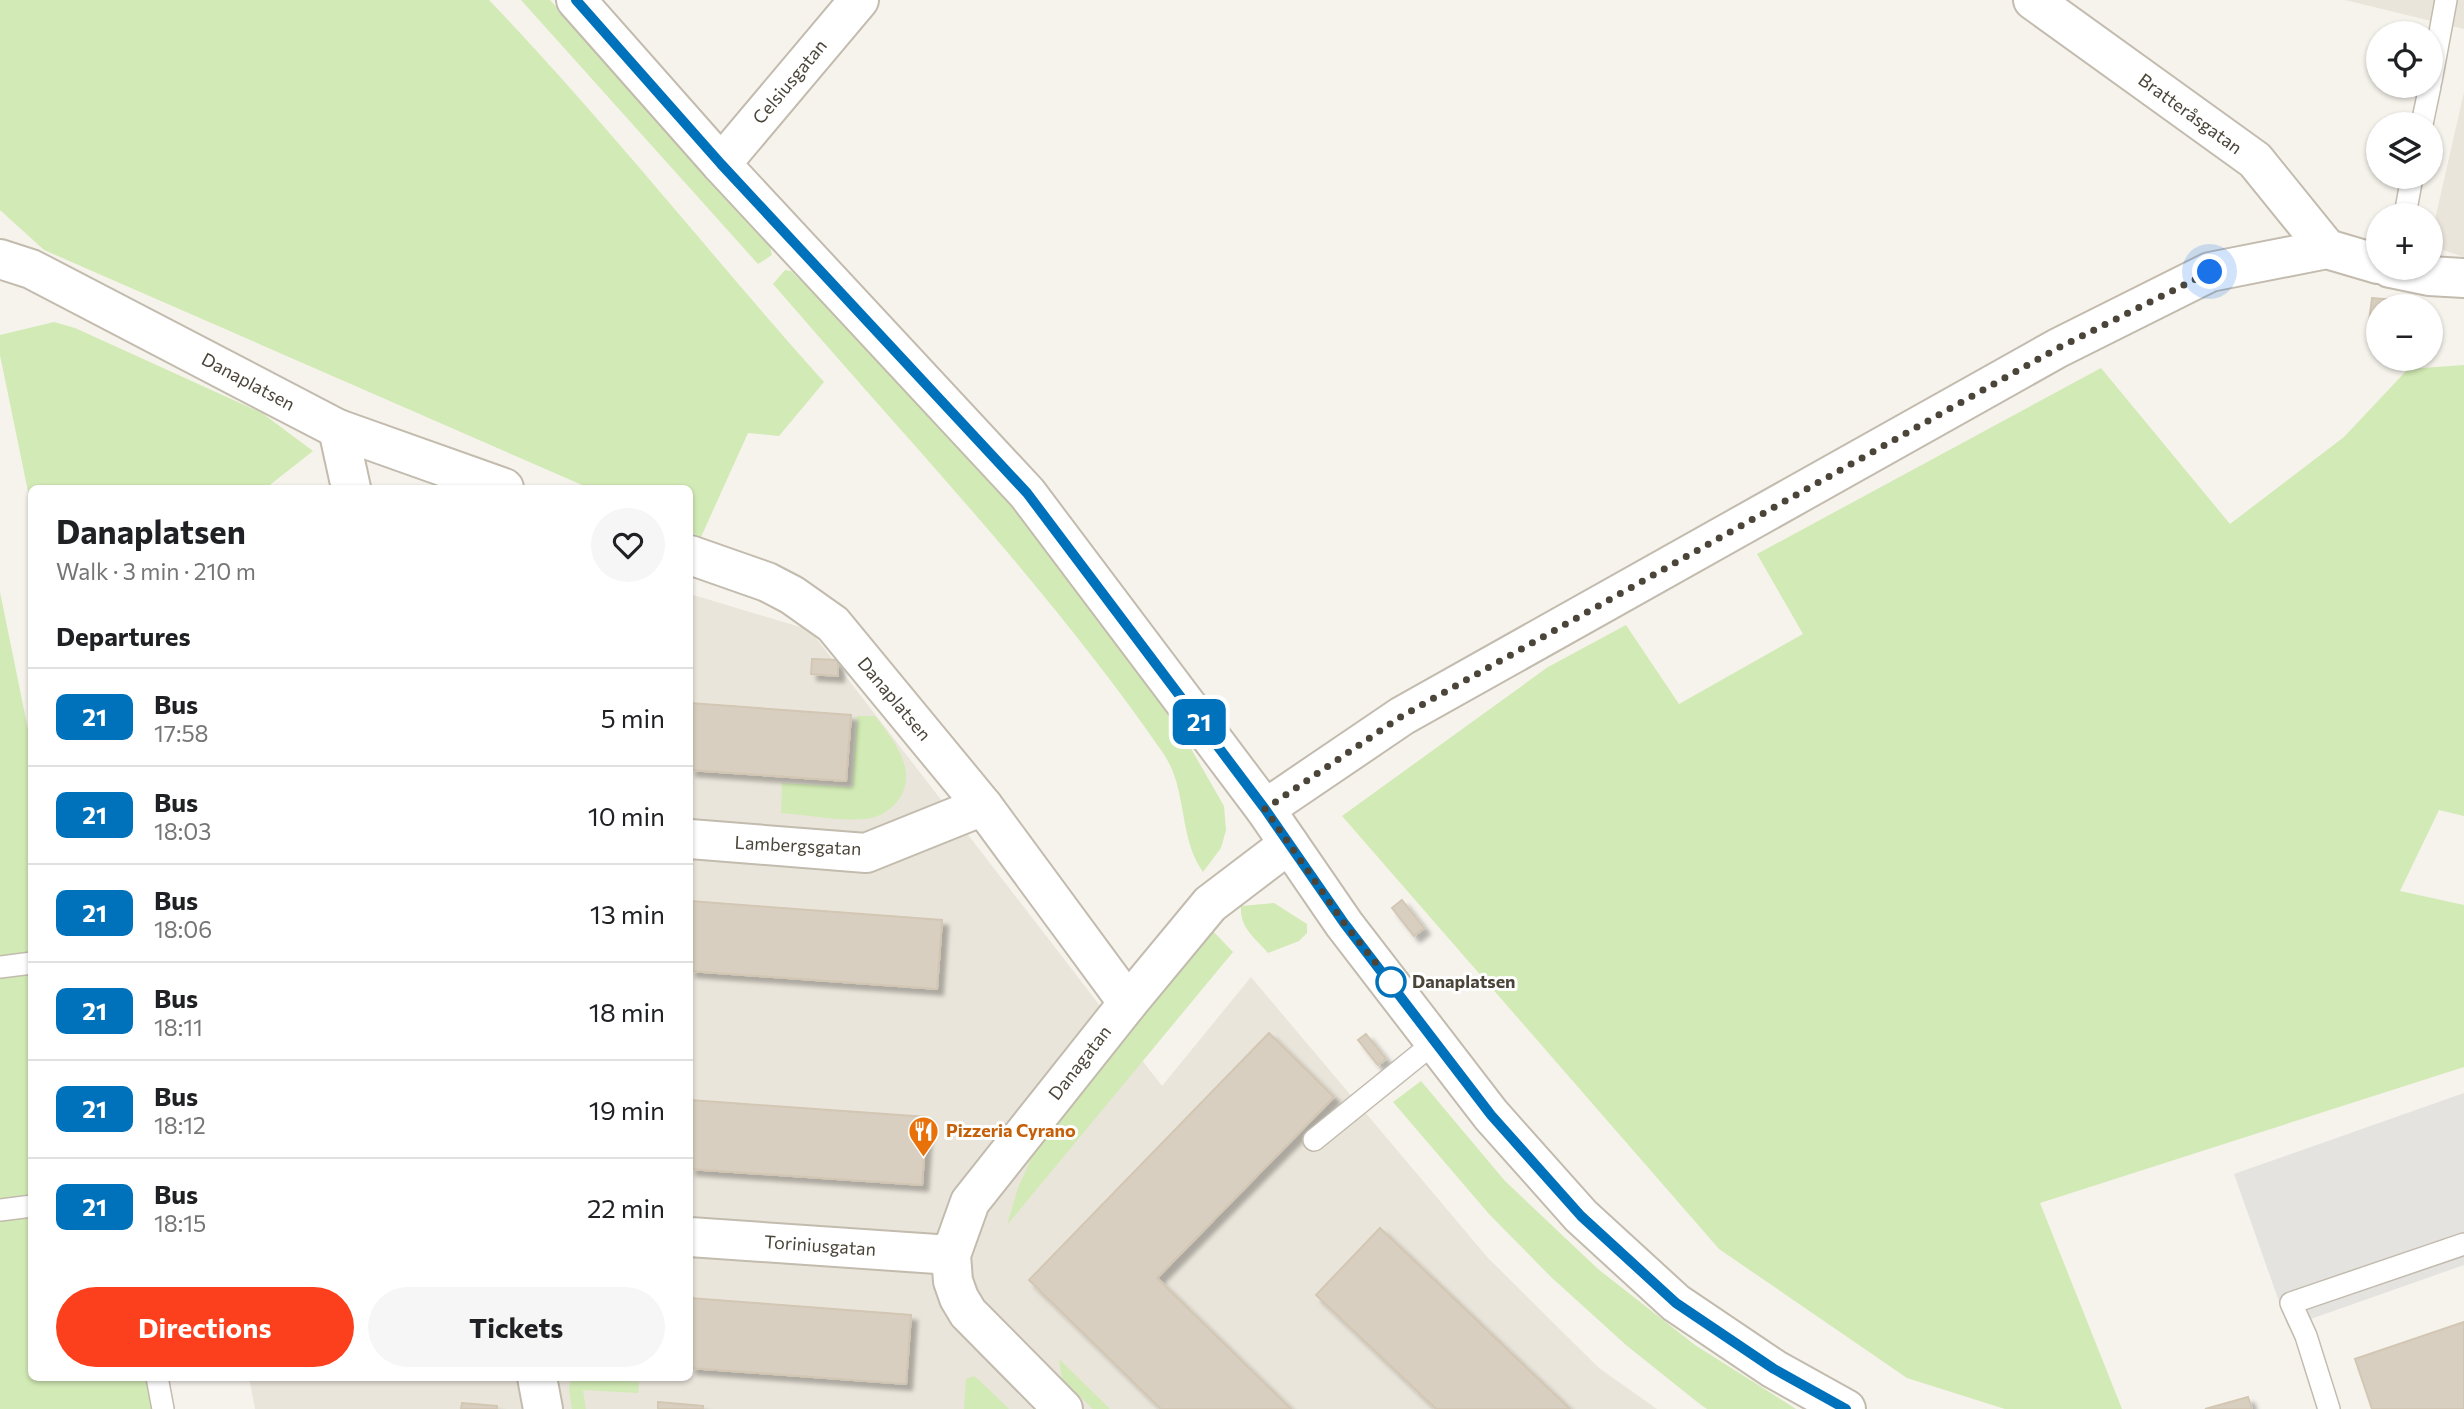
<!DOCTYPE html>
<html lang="en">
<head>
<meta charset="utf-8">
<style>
  body { margin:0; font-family:Commissioner,sans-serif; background:#f6f6f6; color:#202124; height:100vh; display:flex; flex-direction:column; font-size:26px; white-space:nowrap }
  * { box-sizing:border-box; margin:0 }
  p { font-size:23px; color:#757577 }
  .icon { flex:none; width:38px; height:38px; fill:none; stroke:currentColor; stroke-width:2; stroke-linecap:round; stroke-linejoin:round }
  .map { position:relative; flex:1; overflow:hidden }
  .drawer { position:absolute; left:28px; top:485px; width:665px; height:896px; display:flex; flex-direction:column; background:#fff; border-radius:10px; box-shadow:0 2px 5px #0004 }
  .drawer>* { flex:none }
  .badge { padding:0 14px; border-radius:10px; font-size:24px; line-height:46px }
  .tools { position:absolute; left:2366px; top:21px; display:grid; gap:14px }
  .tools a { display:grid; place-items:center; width:77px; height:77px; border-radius:50%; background:#fff; box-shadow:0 2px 5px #0004; font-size:35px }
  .you { position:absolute; width:35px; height:35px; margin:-18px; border:5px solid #fff; border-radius:50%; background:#1a73e8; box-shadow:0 0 0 10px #1a73e833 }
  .map>.badge { position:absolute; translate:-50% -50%; box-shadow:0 0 0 4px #fff }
  h2 { padding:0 28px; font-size:26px; line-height:63px }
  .round { display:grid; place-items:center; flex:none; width:74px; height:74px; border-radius:37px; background:#f6f6f6 }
  .summary { display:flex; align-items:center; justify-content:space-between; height:119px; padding:0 28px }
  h1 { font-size:33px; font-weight:700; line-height:52px }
  .primary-button { display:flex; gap:14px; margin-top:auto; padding:14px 28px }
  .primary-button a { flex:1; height:80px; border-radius:42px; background:#fc3f1d; color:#fff; font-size:28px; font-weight:700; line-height:80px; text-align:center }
  .primary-button a+a { background:#f6f6f6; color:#202124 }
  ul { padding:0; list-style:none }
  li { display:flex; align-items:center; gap:21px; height:98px; padding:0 28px; border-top:2px solid #e0e0e0 }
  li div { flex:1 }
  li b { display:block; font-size:26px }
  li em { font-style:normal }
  li .badge { min-width:77px; font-weight:700; text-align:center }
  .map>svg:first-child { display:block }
  .residential { fill:#eae5da }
  .green { fill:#d2eab5 }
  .parking { fill:#e5e3e0 }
  .building { fill:#d8cfc1; stroke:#d3c7b4; stroke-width:2; filter:url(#shadow) }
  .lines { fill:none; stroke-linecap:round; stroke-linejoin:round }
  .lane-casing { stroke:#c2bbae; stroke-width:24 }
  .street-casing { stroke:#c2bbae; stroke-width:42 }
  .lane { stroke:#fff; stroke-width:21 }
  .street { stroke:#fff; stroke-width:38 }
  .line-casing { stroke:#fff; stroke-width:16 }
  .line { stroke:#0072bc; stroke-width:10 }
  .walk { stroke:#4b4439; stroke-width:7; stroke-dasharray:0 12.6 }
  .stop-dot { fill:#fff; stroke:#0072bc; stroke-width:3.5 }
  .labels { text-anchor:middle; stroke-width:6; stroke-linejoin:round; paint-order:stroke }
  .street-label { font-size:18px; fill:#4b4439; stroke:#fff }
  .stop-label { font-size:18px; font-weight:bold; fill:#4b4439; stroke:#fff; text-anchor:start }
  .food-label { font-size:18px; font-weight:bold; fill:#c56008; stroke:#fff; text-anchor:start }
</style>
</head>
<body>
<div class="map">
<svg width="2464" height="1409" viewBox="0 0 2464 1409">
  <defs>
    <filter id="shadow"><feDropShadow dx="6" dy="6" stdDeviation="2" flood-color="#0004"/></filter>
  </defs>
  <rect width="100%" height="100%" fill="#f6f3ec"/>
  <g class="residential">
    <polygon points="2345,0 2464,0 2464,29"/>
    <polygon points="2464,92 2464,257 2431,246 2431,237"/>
    <polygon points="690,594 810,630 1162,1086 1251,977 1488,1258 1599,1368 1657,1409 255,1409 249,1377 690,1377"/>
  </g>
  <g class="green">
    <path d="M 0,0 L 489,0 C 606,122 711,256 824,382 L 779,436 L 748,433 L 701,537 L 690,532 L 690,488 L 589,488 L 44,250 L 0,210 Z"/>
    <polygon points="521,0 550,0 694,158 770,247 772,255 758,264"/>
    <path d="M 785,270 L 791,271 L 894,372 L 1016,505 L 1166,705 L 1224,806 L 1226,830 L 1221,848 L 1203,872 C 1178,837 1188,789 1163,753 C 1048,586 905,438 773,284 Z"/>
    <polygon points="54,322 75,328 262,413 313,451 266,488 32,488 31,506 0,355 0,335"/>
    <polygon points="2464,365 2464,816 2439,810 2400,891 2464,905 2464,1067 2040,1203 2122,1409 2005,1409 1907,1378 1719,1249 1342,816 1548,667 1626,625 1679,704 1803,634 1757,554 2101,368 2230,524 2344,437 2408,369"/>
    <polygon points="0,592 32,749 32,1377 160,1377 168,1409 0,1409"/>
    <path d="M 857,716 L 875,716 C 894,741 921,773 896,803 C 888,812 875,819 863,819 C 836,821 808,815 781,813 L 782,783 L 852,787 Z"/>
    <path d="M 1274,903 L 1307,924 L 1307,933 L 1299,941 L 1268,953 C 1255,938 1239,927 1241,906 Z"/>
    <polygon points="1210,928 1233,952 1007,1225 1018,1188 1039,1141"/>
    <polygon points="1421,1081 1505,1181 1598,1269 1695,1345 1796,1409 1707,1409 1701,1405 1626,1345 1551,1277 1489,1214 1393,1102"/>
    <polygon points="1059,1359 1110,1409 1093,1409 1062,1379"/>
    <polygon points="974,1376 979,1380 1009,1409 964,1409 966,1379"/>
    <polygon points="574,1377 639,1382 638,1393 583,1390 586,1409 572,1409 569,1389 571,1378"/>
  </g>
  <polygon class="parking" points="2464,1093 2464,1265 2288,1327 2234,1174"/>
  <g class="building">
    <polygon points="2372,298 2418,302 2418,306 2378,306 2378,323 2369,322"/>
    <polygon points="812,659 838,660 838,676 811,674"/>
    <polygon points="690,703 851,715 846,781 690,770"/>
    <polygon points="1402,900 1424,928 1414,936 1392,908"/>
    <polygon points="690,901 942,920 937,989 690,971"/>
    <polygon points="1269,1033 1334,1097 1157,1278 1291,1409 1161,1409 1029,1280"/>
    <polygon points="1366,1034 1386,1059 1378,1065 1358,1040"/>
    <polygon points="690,1100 927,1117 922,1185 690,1169"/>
    <polygon points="1380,1228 1570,1409 1436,1409 1316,1295"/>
    <polygon points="690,1298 911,1315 906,1384 690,1368"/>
    <polygon points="2464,1322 2464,1409 2372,1409 2355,1359"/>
    <polygon points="2248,1397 2252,1409 2205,1409"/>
    <polygon points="658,1402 703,1406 703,1409 658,1409"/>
    <polygon points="462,1403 497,1406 497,1409 461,1409"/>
  </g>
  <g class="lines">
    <defs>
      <g id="lane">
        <polyline points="2431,81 2446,0"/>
        <polyline points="2422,124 2430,86"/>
        <polyline points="2405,215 2412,177"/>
        <polyline points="0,967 32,963"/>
        <polyline points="1314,1140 1435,1042"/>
        <polyline points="0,1210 32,1206"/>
        <polyline points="157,1377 163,1409"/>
        <polyline points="2329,1409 2306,1336 2291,1303 2464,1244"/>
      </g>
      <g id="street">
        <polyline points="576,0 721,164 1027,493 1265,809 1344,924 1491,1115 1581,1216 1676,1303 1774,1369 1846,1409"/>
        <polyline points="2033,0 2255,160 2327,249"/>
        <polyline points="721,164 859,0"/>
        <polyline points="0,259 31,269 338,429 504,488"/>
        <polyline points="2390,268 2429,276 2464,278"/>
        <polyline points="338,429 351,488"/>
        <polyline points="690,555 767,582 792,595 833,624 983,806 1128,1003"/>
        <polyline points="1265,809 1402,716 2058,348 2210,272 2327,249 2378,264"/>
        <polyline points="690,839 866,853 983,806"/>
        <polyline points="690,1237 951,1255"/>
        <polyline points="537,1377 543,1409"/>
        <polyline points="1063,1409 968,1313 959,1298 953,1281 951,1255 970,1202 1128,1003 1210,904 1289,844"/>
      </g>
    </defs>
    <use href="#lane" class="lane-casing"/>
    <use href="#street" class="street-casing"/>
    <use href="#lane" class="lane"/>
    <use href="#street" class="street"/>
  </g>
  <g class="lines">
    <defs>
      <polyline id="line" points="576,0 721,164 1027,493 1265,809 1344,923 1491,1115 1581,1216 1676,1303 1774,1369 1846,1409"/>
    </defs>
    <use href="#line" class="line-casing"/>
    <use href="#line" class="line"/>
    <polyline class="walk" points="1391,982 1344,923 1265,809 1402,716 2058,348 2210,272"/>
  </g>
  <defs>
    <symbol id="restaurant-pin" viewBox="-11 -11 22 30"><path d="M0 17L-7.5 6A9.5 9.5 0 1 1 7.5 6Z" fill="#e8710a" stroke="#fff"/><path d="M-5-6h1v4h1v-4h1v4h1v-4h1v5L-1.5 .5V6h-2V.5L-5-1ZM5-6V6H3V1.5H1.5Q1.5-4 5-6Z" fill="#fff"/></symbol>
  </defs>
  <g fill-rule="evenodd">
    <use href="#restaurant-pin" x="906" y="1114" width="35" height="47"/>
  </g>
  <circle class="stop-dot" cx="1391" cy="982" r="14"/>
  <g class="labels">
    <g class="street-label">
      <text transform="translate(790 82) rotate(-50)" y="6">Celsiusgatan</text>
      <text transform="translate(2190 114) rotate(36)" y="6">Bratteråsgatan</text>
      <text transform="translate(248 382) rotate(28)" y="6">Danaplatsen</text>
      <text transform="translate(894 699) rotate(50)" y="6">Danaplatsen</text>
      <text transform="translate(798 846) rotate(3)" y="6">Lambergsgatan</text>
      <text transform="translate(1080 1063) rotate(-52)" y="6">Danagatan</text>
      <text transform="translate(820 1246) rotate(4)" y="6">Toriniusgatan</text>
    </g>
    <g class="stop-label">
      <text x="1412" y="988">Danaplatsen</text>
    </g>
    <g class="food-label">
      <text x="946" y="1137">Pizzeria Cyrano</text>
    </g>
  </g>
</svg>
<div class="tools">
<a><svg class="icon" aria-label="locate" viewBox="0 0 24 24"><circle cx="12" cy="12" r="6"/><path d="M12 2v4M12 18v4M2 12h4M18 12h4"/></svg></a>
<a><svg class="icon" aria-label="layers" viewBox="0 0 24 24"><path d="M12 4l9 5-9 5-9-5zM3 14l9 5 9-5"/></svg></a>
<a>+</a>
<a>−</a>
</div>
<div class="you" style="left:2210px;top:272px"></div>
<b class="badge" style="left:1199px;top:722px;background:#0072bc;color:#fff">21</b>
<section class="drawer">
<div class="summary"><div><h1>Danaplatsen</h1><p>Walk · 3 min · 210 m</p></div><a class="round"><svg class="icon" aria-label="heart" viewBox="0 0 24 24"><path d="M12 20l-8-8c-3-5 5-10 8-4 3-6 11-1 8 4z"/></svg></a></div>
<h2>Departures</h2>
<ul>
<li><span class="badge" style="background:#0072bc;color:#fff">21</span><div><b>Bus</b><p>17:58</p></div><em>5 min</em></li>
<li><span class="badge" style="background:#0072bc;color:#fff">21</span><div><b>Bus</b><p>18:03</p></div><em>10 min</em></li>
<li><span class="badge" style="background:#0072bc;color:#fff">21</span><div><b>Bus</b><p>18:06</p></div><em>13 min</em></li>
<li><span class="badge" style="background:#0072bc;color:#fff">21</span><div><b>Bus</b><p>18:11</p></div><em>18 min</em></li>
<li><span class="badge" style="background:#0072bc;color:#fff">21</span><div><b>Bus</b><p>18:12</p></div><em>19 min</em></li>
<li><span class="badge" style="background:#0072bc;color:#fff">21</span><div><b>Bus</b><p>18:15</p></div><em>22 min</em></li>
</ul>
<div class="primary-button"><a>Directions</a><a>Tickets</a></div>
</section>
</div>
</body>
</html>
